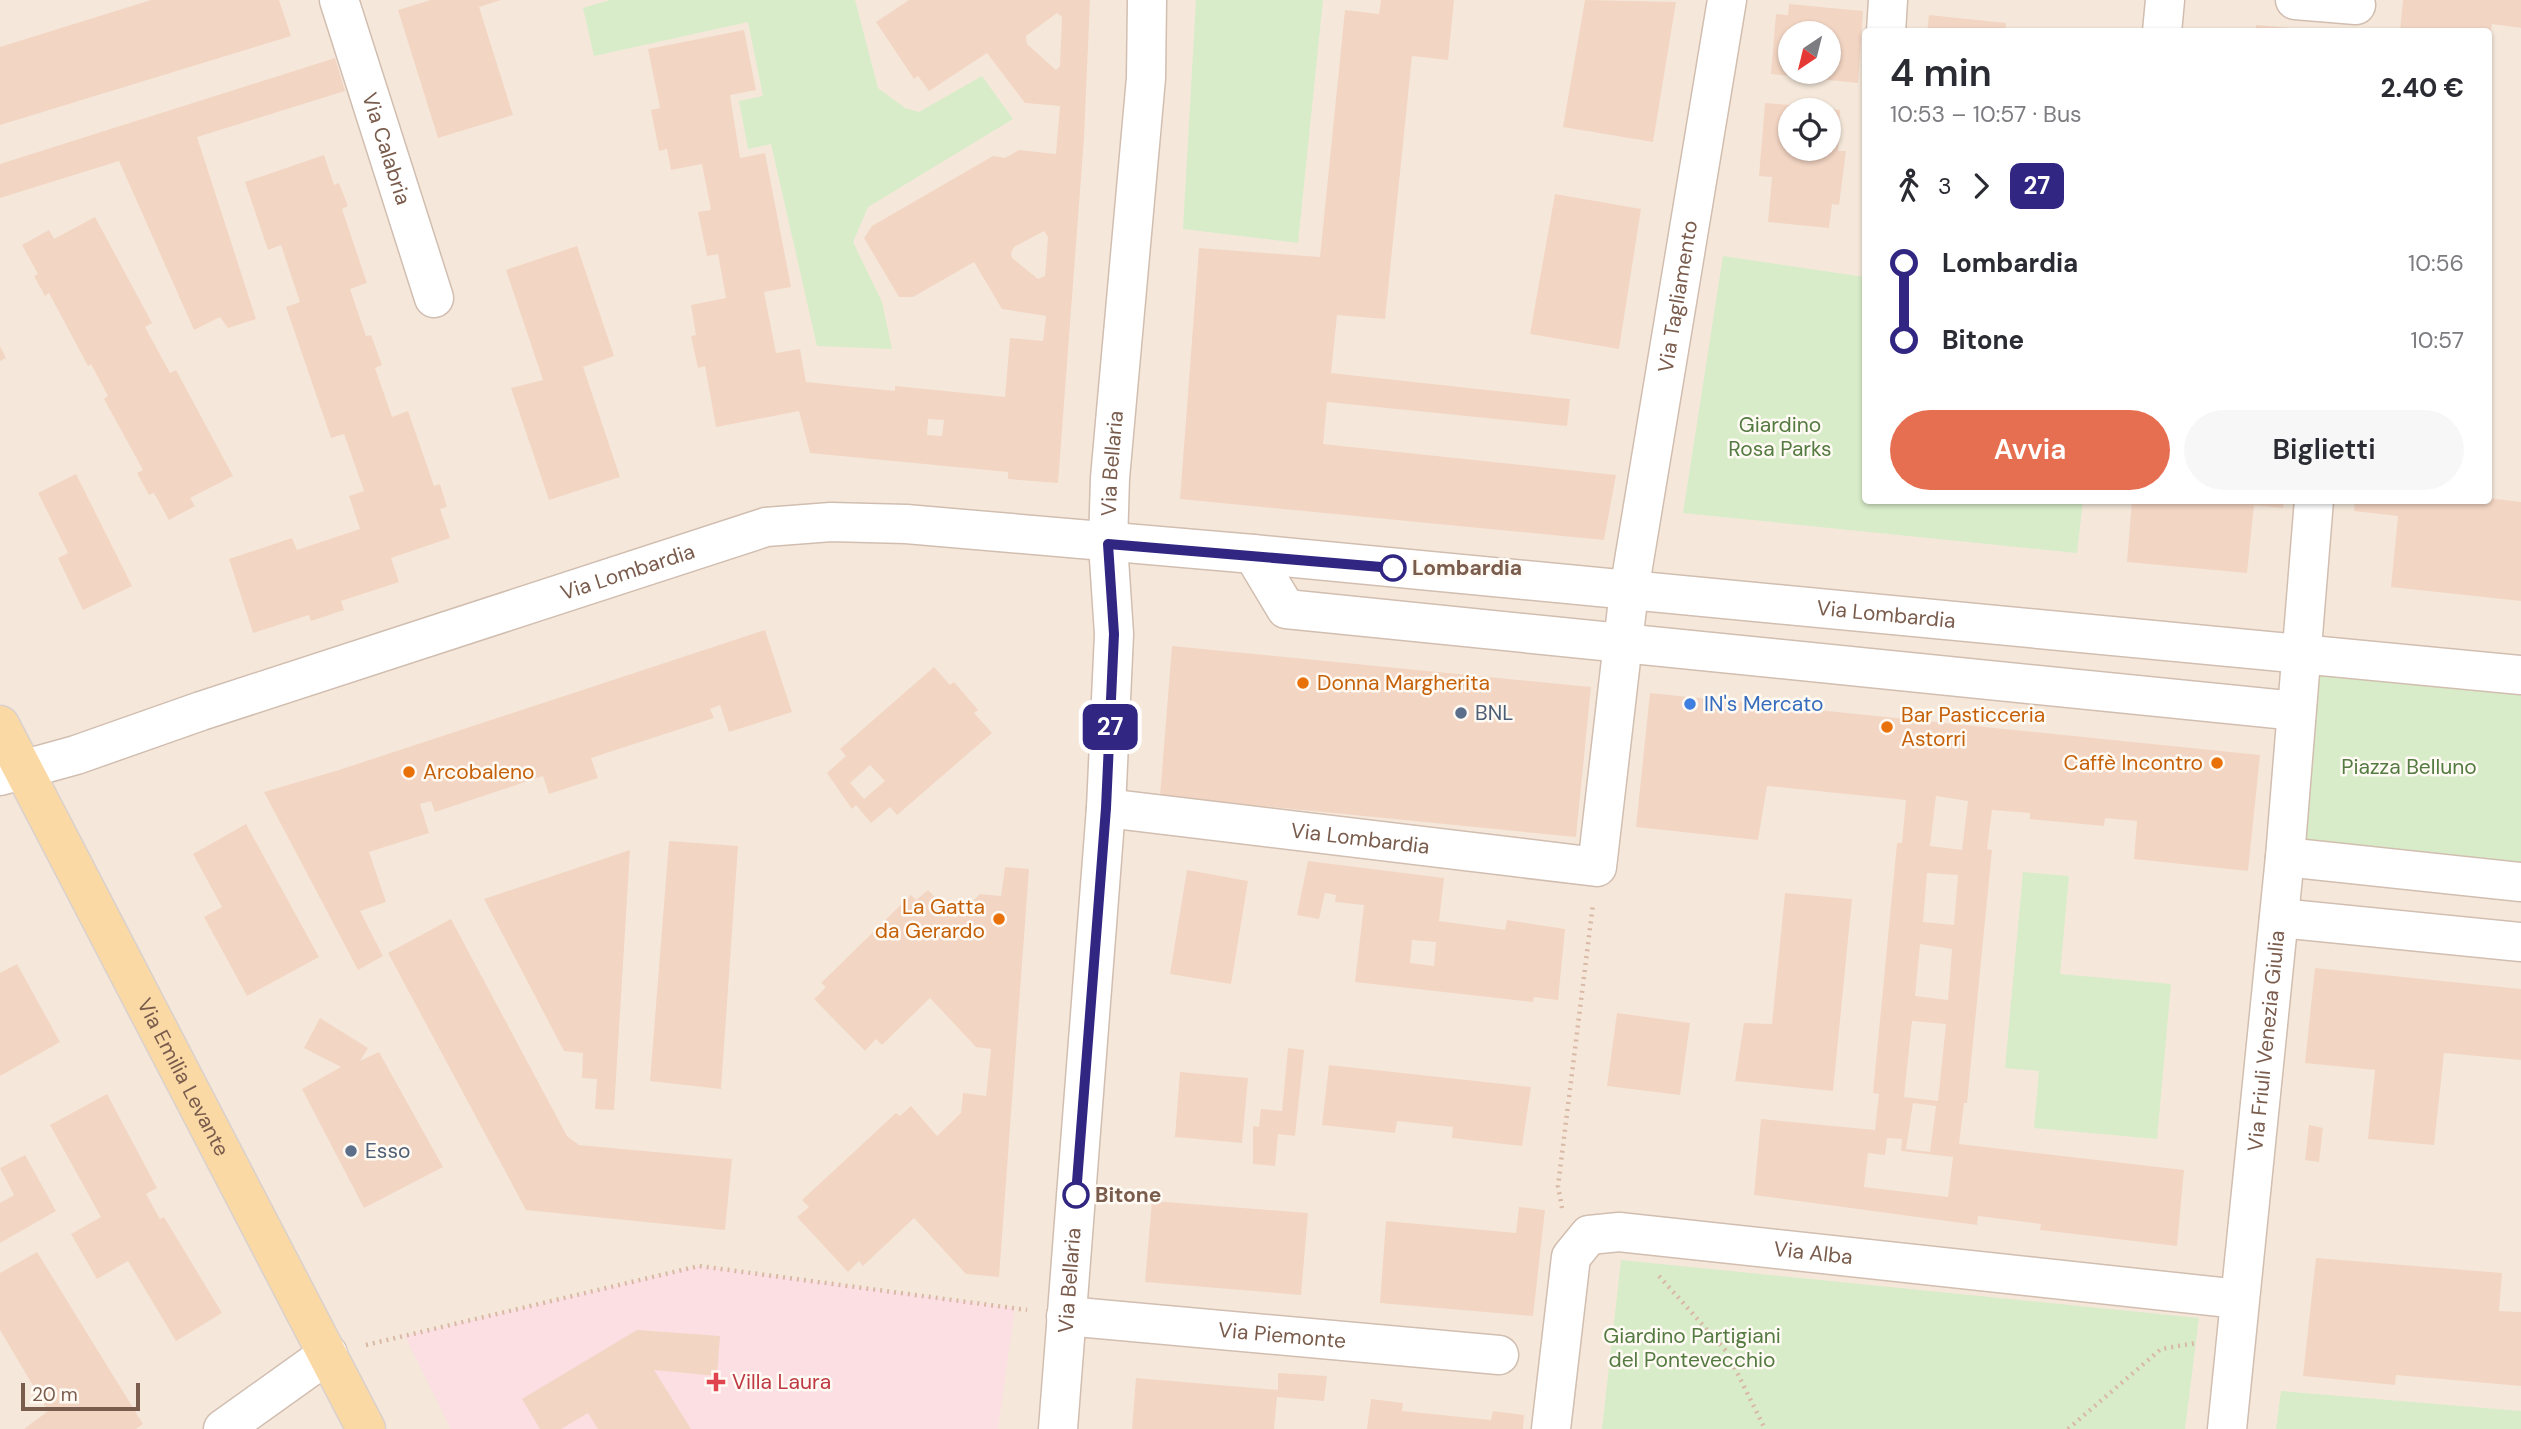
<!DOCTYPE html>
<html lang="it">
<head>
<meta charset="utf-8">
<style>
  body { margin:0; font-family:"DM Sans",sans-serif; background:#f7f7f7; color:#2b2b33; height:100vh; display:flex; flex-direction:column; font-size:26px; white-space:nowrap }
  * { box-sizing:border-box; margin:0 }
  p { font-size:23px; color:#7c7c81 }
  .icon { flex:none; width:38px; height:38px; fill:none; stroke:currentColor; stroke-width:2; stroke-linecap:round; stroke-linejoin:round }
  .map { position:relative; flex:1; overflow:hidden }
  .side { position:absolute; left:1862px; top:28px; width:630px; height:476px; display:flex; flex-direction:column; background:#fff; border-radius:7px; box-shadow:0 2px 5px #0004 }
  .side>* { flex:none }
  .badge { padding:0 14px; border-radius:10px; font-size:24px; line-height:46px }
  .needle { width:46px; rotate:215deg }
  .buttons { position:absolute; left:1778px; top:21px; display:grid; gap:14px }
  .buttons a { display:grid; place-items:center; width:63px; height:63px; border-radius:50%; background:#fff; box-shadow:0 2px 5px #0004; font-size:35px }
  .scale { position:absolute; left:21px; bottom:18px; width:119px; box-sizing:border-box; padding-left:7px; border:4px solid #7a5c4d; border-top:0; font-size:19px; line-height:24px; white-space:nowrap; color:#7a5c4d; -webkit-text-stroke:5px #fffaf3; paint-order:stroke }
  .map>.badge { position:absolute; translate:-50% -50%; box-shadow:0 0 0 4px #fff }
  .legs { display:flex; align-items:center; gap:10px; height:77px; padding:0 28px; font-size:23px }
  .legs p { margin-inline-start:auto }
  .summary { display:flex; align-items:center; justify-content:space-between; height:119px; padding:0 28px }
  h1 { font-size:38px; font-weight:600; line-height:52px }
  .action { display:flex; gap:14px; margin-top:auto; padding:14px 28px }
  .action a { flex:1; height:80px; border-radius:42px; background:#e76f51; color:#fff; font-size:28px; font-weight:600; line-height:80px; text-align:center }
  .action a+a { background:#f7f7f7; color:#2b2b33 }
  ul { padding:0 28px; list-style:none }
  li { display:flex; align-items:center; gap:24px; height:77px; font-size:26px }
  li i { display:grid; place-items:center; width:10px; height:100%; margin:0 9px; background:currentColor }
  li i::after { content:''; width:18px; height:18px; margin:-9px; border:5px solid; border-radius:50%; background:#fff }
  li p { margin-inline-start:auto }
  li:first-child i { background:linear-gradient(#0000 50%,currentColor 0) }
  li:last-child i { background:linear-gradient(currentColor 50%,#0000 0) }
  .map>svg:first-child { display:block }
  .residential { fill:#f5e8da; fill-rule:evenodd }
  .medical { fill:#fbdfe3 }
  .green { fill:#d8ecc9 }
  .building { fill:#f3d5c3; fill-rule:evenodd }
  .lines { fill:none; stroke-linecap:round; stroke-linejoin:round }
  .minor-casing { stroke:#d1beb0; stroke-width:41 }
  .major-casing { stroke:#dad1cd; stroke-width:41 }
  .path { stroke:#d9b8a5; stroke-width:4.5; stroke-dasharray:2 5; stroke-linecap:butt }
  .minor { stroke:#fff; stroke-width:38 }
  .major { stroke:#fbd9a5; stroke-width:38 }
  .line-1-casing { stroke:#fff; stroke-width:16 }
  .line-1 { stroke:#312783; stroke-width:10 }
  .stop-1-dot { fill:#fff; stroke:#312783; stroke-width:3.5 }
  .food-dot { fill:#e8710a; stroke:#fffaf3; stroke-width:2.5 }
  .shop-dot { fill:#3f7fe0; stroke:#fffaf3; stroke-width:2.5 }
  .service-dot { fill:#5c6f8a; stroke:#fffaf3; stroke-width:2.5 }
  .health-dot { fill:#e0444e; stroke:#fffaf3; stroke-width:2.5 }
  .labels { text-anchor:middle; stroke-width:5; stroke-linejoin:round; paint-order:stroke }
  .street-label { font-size:21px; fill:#7a5c4d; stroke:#fffaf3 }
  .park-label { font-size:21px; fill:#537a41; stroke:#fffaf3 }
  .stop-label { font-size:21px; font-weight:bold; fill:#7a5c4d; stroke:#fffaf3; text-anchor:start }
  .food-label { font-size:21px; fill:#c56008; stroke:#fffaf3; text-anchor:start }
  .shop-label { font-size:21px; fill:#366cbe; stroke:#fffaf3; text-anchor:start }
  .service-label { font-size:21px; fill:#4e5e75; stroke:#fffaf3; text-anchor:start }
  .health-label { font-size:21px; fill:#be3a42; stroke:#fffaf3; text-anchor:start }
</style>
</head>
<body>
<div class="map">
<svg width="2521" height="1429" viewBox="0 0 2521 1429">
  <rect width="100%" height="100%" fill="#fdf6ec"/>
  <path class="residential" d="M 0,0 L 2521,0 L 2521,1429 L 0,1429 ZM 1866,32 L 2488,32 L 2488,500 L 1866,500 ZM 1790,33 L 1829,33 L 1829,72 L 1790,72 ZM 1790,110 L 1829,110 L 1829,149 L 1790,149 Z"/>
  <polygon class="medical" points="699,1266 1015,1308 998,1429 451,1429 405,1336"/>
  <g class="green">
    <polygon points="610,0 855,0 878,88 905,108 919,112 982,76 1013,119 868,207 853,242 882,302 892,349 817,346 771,144 748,149 739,101 763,96 748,22 594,56 583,8"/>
    <polygon points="1196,0 1323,0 1298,243 1183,229"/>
    <polygon points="1723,256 1865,277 1866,500 2083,501 2077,553 1683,513"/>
    <polygon points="2302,654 2521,675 2521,882 2285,857"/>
    <polygon points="2023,872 2069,876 2060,974 2171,984 2157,1139 2034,1128 2039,1071 2005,1068"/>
    <polygon points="1621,1260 2199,1318 2185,1429 1602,1429"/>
    <polygon points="2281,1391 2521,1411 2521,1429 2276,1429"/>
  </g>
  <g class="building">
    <polygon points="151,0 279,0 291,36 0,125 0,47"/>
    <polygon points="431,0 501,0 479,7 513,115 438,138 398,10"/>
    <path d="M 909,0 L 1090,0 L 1084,138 L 1058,483 L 1008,479 L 1008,472 L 810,453 L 799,411 L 716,427 L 705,366 L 698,368 L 691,336 L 696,335 L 691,305 L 726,298 L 718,254 L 707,256 L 698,212 L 711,210 L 702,164 L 671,170 L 667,149 L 659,151 L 651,110 L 660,108 L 648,49 L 744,30 L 756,90 L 730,95 L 740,158 L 765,153 L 791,287 L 764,292 L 776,353 L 800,349 L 806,382 L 895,391 L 895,386 L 1005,397 L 1010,338 L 1043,341 L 1046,316 L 1002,309 L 974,262 L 913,297 L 899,297 L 864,238 L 872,226 L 993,156 L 1005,158 L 1019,150 L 1056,154 L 1060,106 L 1025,103 L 987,53 L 929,91 L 918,76 L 914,79 L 876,22 ZM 1057,13 L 1062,17 L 1060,66 L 1056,70 L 1027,44 L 1026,36 ZM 1044,231 L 1048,237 L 1045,276 L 1038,279 L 1012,258 L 1011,253 L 1014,247 ZM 928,419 L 944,420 L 942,436 L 927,435 Z"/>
    <polygon points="1381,0 1454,0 1448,60 1412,56 1385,319 1337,315 1331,373 1570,399 1567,426 1327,402 1323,444 1616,475 1604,540 1180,499 1199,248 1320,257 1345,10 1379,14"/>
    <polygon points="1585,0 1676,2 1653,142 1563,127"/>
    <polygon points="2403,0 2521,0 2521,28 2492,24 2490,37 2488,32 2400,32"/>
    <path d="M 1789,4 L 1863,11 L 1858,83 L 1771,74 L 1776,14 L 1788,15 ZM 1790,33 L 1829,33 L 1829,72 L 1790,72 Z"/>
    <polygon points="1929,15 2006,23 2005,32 1927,32"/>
    <polygon points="2256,25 2316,30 2316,32 2256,32"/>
    <polygon points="2054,28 2073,30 2073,32 2053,32"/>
    <polygon points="335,58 345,91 197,137 256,319 228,328 220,317 194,330 119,161 0,198 0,164"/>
    <polygon points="1765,103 1823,108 1790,110 1790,149 1829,149 1829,109 1840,110 1838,151 1846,151 1839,205 1832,204 1829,228 1768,222 1772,177 1759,176"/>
    <polygon points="324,155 334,185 339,183 348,206 342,209 367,283 350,289 366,336 371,335 382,365 375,368 392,417 408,411 434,486 440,484 447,507 440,509 450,538 391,558 399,582 341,601 344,610 311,621 309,615 253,633 229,559 292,538 297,550 360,529 349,496 364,491 344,434 331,438 286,307 300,302 281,245 268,250 245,182"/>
    <polygon points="1555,194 1641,209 1619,349 1530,334"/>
    <polygon points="95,217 152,323 145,327 170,373 176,370 233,476 190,498 195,506 169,520 154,493 149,495 137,473 143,470 104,399 108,396 91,364 88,366 49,293 45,296 34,276 38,274 22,245 49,230 54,239"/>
    <polygon points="577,246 614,356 583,367 620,477 549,500 511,388 543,380 506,270"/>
    <polygon points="0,346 6,358 0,361"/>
    <polygon points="76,474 132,586 83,610 58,558 68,553 38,493"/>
    <polygon points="2488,498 2521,502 2521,601 2391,587 2398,516 2354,511 2355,500"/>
    <polygon points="2132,500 2284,500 2283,508 2254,505 2247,573 2127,562"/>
    <polygon points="765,630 792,712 729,732 720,705 710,709 714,718 591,758 598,778 549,794 543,776 435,812 431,801 420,804 429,833 369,852 386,902 360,911 383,956 358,970 264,792 339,770"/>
    <polygon points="1172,646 1591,687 1576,837 1160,796"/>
    <path d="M 934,667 L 950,685 L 954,682 L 978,710 L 974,713 L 992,733 L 897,815 L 890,807 L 871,823 L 856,805 L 852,809 L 827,773 L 846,756 L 840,749 ZM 870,765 L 885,781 L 864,799 L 850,783 Z"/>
    <path d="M 1650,693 L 2260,755 L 2248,871 L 2134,859 L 2137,821 L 2105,818 L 2104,826 L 2030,819 L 2030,813 L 1992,810 L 1987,849 L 1992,850 L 1967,1103 L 1964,1103 L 1959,1144 L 2184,1170 L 2177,1246 L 2040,1230 L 2041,1224 L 1978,1216 L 1977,1225 L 1754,1195 L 1761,1119 L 1875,1130 L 1879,1094 L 1873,1093 L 1897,843 L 1902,843 L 1906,800 L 1767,786 L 1758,840 L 1636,827 ZM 1936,796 L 1968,801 L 1962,850 L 1930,846 ZM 1927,873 L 1958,875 L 1954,925 L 1923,922 ZM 1920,944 L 1952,949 L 1948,1000 L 1915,996 ZM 1912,1021 L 1946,1024 L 1938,1101 L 1904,1097 ZM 1913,1103 L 1936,1106 L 1930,1152 L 1906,1149 ZM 1887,1138 L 1902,1139 L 1901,1151 L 1953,1157 L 1948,1197 L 1864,1187 L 1868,1153 L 1885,1155 Z"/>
    <polygon points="246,824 319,957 247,996 204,917 222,907 193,854"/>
    <polygon points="669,841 738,846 721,1089 650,1081"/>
    <polygon points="630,850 614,1110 595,1109 597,1079 582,1078 583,1053 564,1051 484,899"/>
    <path d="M 1308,861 L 1444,878 L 1439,921 L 1505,930 L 1507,920 L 1565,929 L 1558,1000 L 1534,997 L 1533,1002 L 1355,982 L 1364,905 L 1335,902 L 1336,895 L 1325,893 L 1319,919 L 1297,915 ZM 1412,940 L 1436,942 L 1434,966 L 1410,963 Z"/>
    <polygon points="1005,867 1029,869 999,1277 966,1274 914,1218 863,1266 859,1261 848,1272 797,1217 809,1207 802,1200 896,1113 900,1116 911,1106 937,1136 961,1113 963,1093 986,1096 991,1049 976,1047 930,998 882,1045 876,1039 865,1051 814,999 826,987 821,983 911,895 916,900 928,890 955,918 980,894 1001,896"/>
    <polygon points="1187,870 1248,881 1231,984 1170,974"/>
    <polygon points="1785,893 1852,899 1833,1091 1735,1081 1744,1023 1772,1024"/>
    <polygon points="451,919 567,1136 579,1145 732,1159 725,1230 526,1210 388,953"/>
    <polygon points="17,964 60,1042 0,1076 0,973"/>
    <polygon points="2315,968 2521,989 2521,1060 2444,1053 2434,1145 2368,1139 2375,1070 2305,1063"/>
    <polygon points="1617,1013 1690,1023 1680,1095 1607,1086"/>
    <polygon points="320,1018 368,1048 360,1061 379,1052 443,1167 364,1208 302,1089 341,1067 304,1048"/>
    <polygon points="1288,1048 1304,1050 1295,1136 1278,1134 1275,1166 1253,1164 1253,1126 1259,1127 1261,1109 1282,1111"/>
    <polygon points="1329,1065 1531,1087 1522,1146 1452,1138 1453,1127 1397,1121 1395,1133 1322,1125"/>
    <polygon points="1180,1072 1248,1078 1242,1143 1175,1137"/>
    <polygon points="107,1094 157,1188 146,1194 160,1219 164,1217 222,1313 176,1341 128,1261 97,1279 71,1234 101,1217 50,1125"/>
    <polygon points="2309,1125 2323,1128 2319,1162 2305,1160"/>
    <polygon points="25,1155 56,1211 0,1243 0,1203 14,1195 0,1168"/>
    <polygon points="1152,1201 1308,1213 1301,1295 1145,1282"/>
    <polygon points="1519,1207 1545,1210 1533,1316 1380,1303 1386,1221 1516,1233"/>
    <polygon points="37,1252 143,1424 136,1429 24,1429 48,1411 0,1330 0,1273"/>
    <polygon points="2316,1258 2502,1273 2499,1311 2521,1312 2521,1386 2396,1375 2395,1385 2303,1376"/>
    <polygon points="637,1330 720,1336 717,1376 654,1370 691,1429 598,1429 588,1413 561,1429 540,1429 522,1399"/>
    <polygon points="1278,1373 1327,1376 1324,1401 1277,1397 1274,1429 1132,1429 1136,1378 1278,1390"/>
    <polygon points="1371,1399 1403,1403 1402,1411 1491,1420 1493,1411 1524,1415 1523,1429 1367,1429"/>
  </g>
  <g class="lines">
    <defs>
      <g id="minor">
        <path id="s1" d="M 339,0 L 434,298"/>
        <polyline points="2295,0 2356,5"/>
        <polyline points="1886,32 1888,0"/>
        <polyline points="2162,32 2165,0"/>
        <polyline points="1253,554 1286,609 2296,711"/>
        <path id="s2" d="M 0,776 L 76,755 L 201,711 L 766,527 L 831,522 L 906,524 L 1253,554 L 2521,675"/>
        <path id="s3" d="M 1106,808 L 1597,867 L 1629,591 L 1727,0"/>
        <polyline points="2285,857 2521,882"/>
        <polyline points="2279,918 2521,942"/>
        <path id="s4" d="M 1066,1316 L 1499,1355"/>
        <polyline points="223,1429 328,1354"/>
        <path id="s5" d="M 1058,1429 L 1106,808 L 1114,634 L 1108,544 L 1110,478 L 1146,78 L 1147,0"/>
        <path id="s6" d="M 1551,1429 L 1571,1257 L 1589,1235 L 1619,1232 L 2239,1299"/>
        <path id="s7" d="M 2227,1429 L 2285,857 L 2314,500"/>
      </g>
      <g id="major">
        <path id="s8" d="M 0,725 L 366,1429"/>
      </g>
    </defs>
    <use href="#minor" class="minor-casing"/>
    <use href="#major" class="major-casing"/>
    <g class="path">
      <polyline points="1562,1208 1558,1186 1593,904"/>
      <polyline points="1659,1276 1727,1352 1765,1429"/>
      <polyline points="366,1345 699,1266 1027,1310"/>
      <polyline points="2068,1429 2161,1349 2196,1343"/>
    </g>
    <use href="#minor" class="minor"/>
    <use href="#major" class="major"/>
  </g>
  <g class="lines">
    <defs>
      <polyline id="line-1" points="1076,1195 1106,808 1114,634 1108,544 1393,568"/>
    </defs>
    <use href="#line-1" class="line-1-casing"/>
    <use href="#line-1" class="line-1"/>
  </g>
  <g class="stop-1-dot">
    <circle cx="1393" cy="568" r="12"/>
    <circle cx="1076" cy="1195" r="12"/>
  </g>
  <g class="food-dot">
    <circle cx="1303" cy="683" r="7"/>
    <circle cx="1887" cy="727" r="7"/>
    <circle cx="2217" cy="763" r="7"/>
    <circle cx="409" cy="772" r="7"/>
    <circle cx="999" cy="919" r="7"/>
  </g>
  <circle class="shop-dot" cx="1690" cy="704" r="7"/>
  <g class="service-dot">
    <circle cx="1461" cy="713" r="7"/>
    <circle cx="351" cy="1151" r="7"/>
  </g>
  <path class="health-dot" d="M712.5 1371.5h7v7h7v7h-7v7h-7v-7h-7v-7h7z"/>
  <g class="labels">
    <g class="street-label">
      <text dy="7" stroke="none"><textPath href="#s1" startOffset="156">Via Calabria</textPath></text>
      <text dy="7" stroke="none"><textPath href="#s3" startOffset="1071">Via Tagliamento</textPath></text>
      <text dy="7" stroke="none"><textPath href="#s5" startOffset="968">Via Bellaria</textPath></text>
      <text dy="7" stroke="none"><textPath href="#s2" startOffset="660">Via Lombardia</textPath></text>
      <text dy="7" stroke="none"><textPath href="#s2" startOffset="1930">Via Lombardia</textPath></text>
      <text dy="7" stroke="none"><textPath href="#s3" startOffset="256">Via Lombardia</textPath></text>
      <text dy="7" stroke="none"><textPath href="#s7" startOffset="390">Via Friuli Venezia Giulia</textPath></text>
      <text dy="7" stroke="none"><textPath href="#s8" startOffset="397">Via Emilia Levante</textPath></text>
      <text dy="7" stroke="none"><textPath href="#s6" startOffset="427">Via Alba</textPath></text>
      <text dy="7" stroke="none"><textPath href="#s5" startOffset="149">Via Bellaria</textPath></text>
      <text dy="7" stroke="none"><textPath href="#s4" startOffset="217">Via Piemonte</textPath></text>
    </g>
    <g class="park-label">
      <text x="1780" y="432">Giardino<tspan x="1780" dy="24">Rosa Parks</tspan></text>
      <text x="2409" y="774">Piazza Belluno</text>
      <text x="1692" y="1343">Giardino Partigiani<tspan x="1692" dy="24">del Pontevecchio</tspan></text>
    </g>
    <g class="stop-label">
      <text x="1412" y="575">Lombardia</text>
      <text x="1095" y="1202">Bitone</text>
    </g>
    <g class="food-label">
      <text x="1317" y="690">Donna Margherita</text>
      <text x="1901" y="722">Bar Pasticceria<tspan x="1901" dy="24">Astorri</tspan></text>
      <text x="2203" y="770" text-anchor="end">Caffè Incontro</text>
      <text x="423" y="779">Arcobaleno</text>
      <text x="985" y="914" text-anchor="end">La Gatta<tspan x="985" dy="24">da Gerardo</tspan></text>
    </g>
    <g class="shop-label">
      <text x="1704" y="711">IN's Mercato</text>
    </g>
    <g class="service-label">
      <text x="1475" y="720">BNL</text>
      <text x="365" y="1158">Esso</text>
    </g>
    <g class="health-label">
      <text x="732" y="1389">Villa Laura</text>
    </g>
  </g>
</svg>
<div class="buttons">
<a><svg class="needle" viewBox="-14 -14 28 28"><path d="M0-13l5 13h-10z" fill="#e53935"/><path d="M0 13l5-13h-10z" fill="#7c7c81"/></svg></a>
<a><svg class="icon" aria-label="locate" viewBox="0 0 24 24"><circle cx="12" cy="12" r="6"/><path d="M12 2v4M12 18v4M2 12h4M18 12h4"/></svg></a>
</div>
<div class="scale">20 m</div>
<b class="badge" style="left:1110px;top:727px;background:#312783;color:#fff">27</b>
<section class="side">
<div class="summary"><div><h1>4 min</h1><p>10:53 – 10:57 · Bus</p></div><b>2.40 €</b></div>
<div class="legs"><svg class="icon" aria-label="walk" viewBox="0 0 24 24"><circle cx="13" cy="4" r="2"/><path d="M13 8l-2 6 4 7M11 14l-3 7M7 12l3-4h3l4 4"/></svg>3<svg class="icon" aria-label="forward" viewBox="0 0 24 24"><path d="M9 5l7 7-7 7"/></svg><b class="badge" style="background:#312783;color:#fff">27</b></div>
<ul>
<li><i style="color:#312783"></i><b>Lombardia</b><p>10:56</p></li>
<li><i style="color:#312783"></i><b>Bitone</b><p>10:57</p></li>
</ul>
<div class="action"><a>Avvia</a><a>Biglietti</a></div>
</section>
</div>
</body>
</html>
